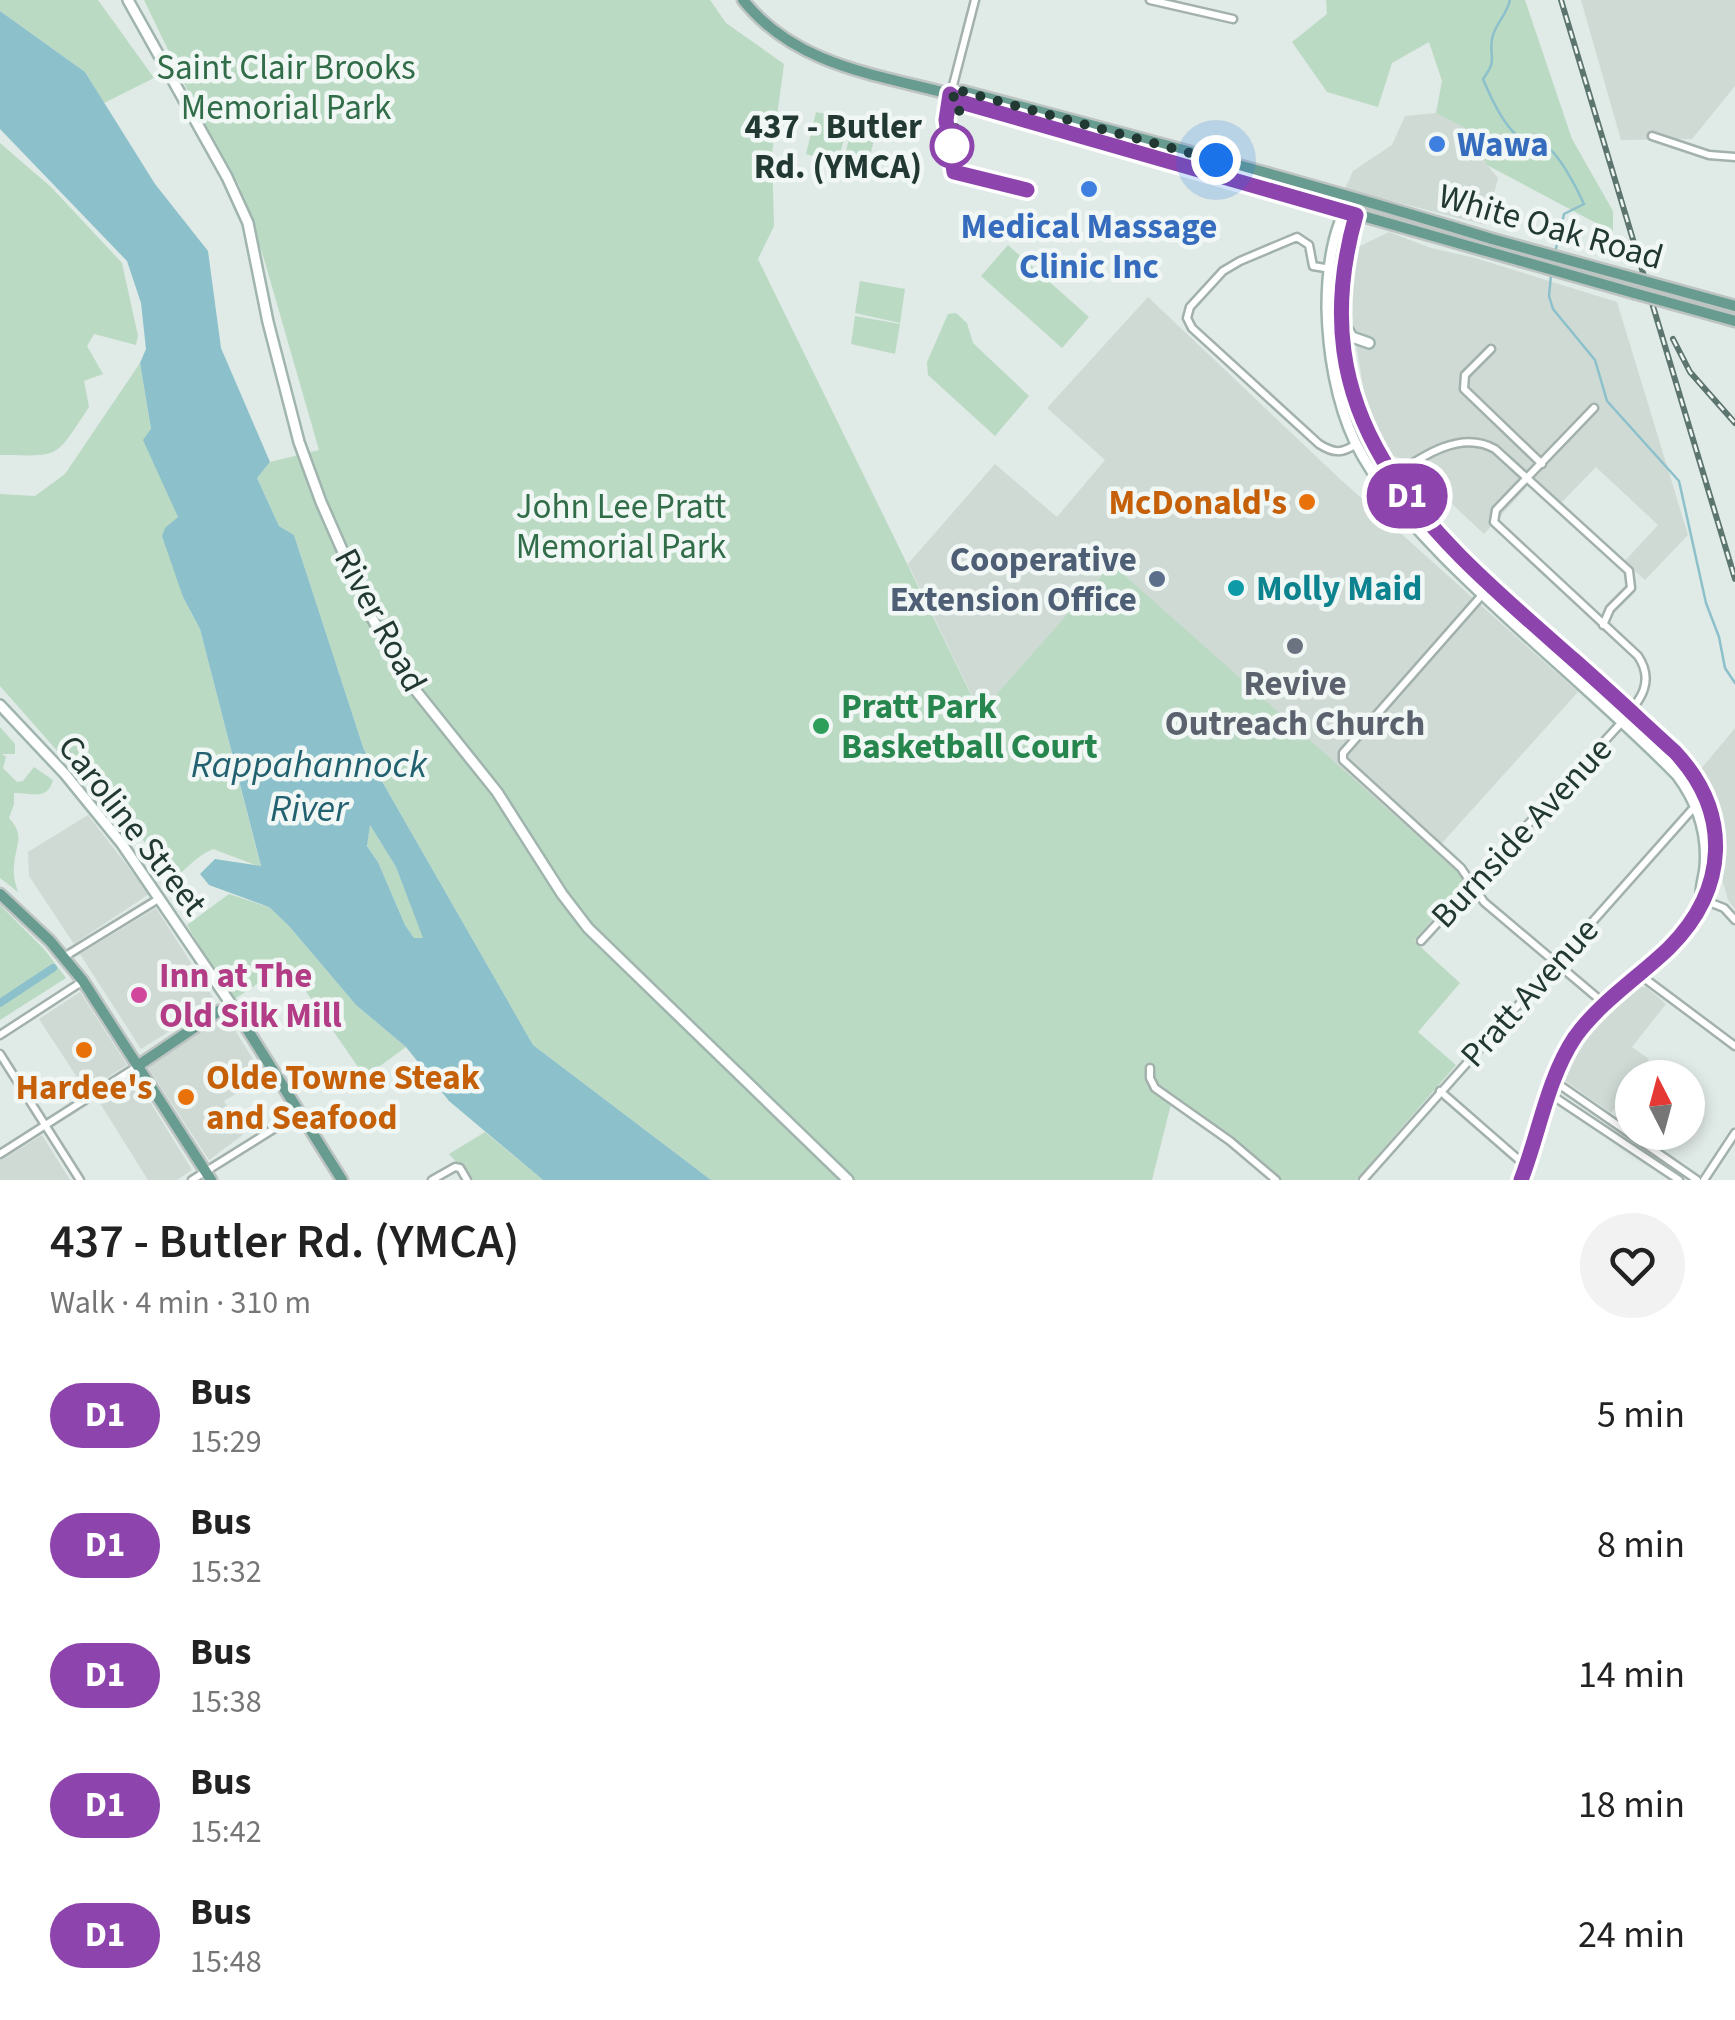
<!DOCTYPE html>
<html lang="en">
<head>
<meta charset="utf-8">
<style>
  body { margin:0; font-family:"Source Sans 3",sans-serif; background:#f2f2f2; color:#222; height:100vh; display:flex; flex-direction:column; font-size:38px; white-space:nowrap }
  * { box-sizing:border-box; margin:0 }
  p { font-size:32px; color:#767676 }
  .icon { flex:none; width:55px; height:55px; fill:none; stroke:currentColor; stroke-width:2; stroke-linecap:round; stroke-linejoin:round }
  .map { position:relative; height:1180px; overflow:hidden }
  .drawer { display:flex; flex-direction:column; background:#fff; flex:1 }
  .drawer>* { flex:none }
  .badge { padding:0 20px; border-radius:32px; font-size:35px; line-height:65px }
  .needle { width:65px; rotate:354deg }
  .buttons { position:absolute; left:1615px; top:1060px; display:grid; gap:20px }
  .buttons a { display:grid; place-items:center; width:90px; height:90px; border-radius:50%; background:#fff; box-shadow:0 5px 15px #0003; font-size:50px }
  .you { position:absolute; width:50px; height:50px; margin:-25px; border:8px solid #fff; border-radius:50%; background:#1a73e8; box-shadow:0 0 0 15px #1a73e833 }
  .map>.badge { position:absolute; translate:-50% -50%; box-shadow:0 0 0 5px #fff }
  .round { display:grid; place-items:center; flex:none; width:105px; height:105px; border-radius:52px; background:#f2f2f2 }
  .headline { display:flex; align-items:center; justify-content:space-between; height:170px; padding:0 50px }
  h1 { font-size:48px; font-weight:600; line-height:75px }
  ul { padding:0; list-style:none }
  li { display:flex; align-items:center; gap:30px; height:130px; padding:0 50px }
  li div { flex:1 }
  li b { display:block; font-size:38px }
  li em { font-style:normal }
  li .badge { min-width:110px; font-weight:700; text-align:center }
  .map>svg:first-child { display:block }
  .built { fill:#cfdad5 }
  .green { fill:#bbdac4 }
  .water { fill:#8cc0cb; fill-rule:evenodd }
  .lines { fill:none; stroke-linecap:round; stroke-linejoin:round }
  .stream { stroke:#8cc0cb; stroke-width:2.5 }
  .canal { stroke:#8cc0cb; stroke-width:8 }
  .street-casing { stroke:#a3b1ad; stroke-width:11 }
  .secondary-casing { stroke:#a0b5ae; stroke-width:14 }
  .primary-casing { stroke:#bdc4c2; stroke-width:15 }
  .street { stroke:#fff; stroke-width:6 }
  .secondary { stroke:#fff; stroke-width:9 }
  .primary { stroke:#689c90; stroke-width:10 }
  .rail-casing { stroke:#5d756f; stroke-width:6 }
  .rail { stroke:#f1f7f4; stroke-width:2.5; stroke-dasharray:8; stroke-linecap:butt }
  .primary-bridge-casing { stroke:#bdc4c2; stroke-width:15; stroke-linecap:butt }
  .primary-bridge { stroke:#689c90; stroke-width:10 }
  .line-casing { stroke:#fff; stroke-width:22 }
  .line { stroke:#8e44ad; stroke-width:15 }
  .walk { stroke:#223933; stroke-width:10; stroke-dasharray:0 18 }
  .shop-dot { fill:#3f7fe0; stroke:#f1f7f4; stroke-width:4 }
  .stop-dot { fill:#fff; stroke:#8e44ad; stroke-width:5 }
  .food-dot { fill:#e8710a; stroke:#f1f7f4; stroke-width:4 }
  .service-dot { fill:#5c6f8a; stroke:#f1f7f4; stroke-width:4 }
  .culture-dot { fill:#0f9aa8; stroke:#f1f7f4; stroke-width:4 }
  .worship-dot { fill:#6b7280; stroke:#f1f7f4; stroke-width:4 }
  .leisure-dot { fill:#2e9e5b; stroke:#f1f7f4; stroke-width:4 }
  .hotel-dot { fill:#d1479c; stroke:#f1f7f4; stroke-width:4 }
  .labels { text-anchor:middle; stroke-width:9; stroke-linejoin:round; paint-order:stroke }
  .park-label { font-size:35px; fill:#306d48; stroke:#f1f7f4 }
  .stop-label { font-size:35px; font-weight:bold; fill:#223933; stroke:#f1f7f4; text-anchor:end }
  .shop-label { font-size:35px; font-weight:bold; fill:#366cbe; stroke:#f1f7f4; text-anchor:start }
  .street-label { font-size:35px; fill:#223933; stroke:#f1f7f4 }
  .food-label { font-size:35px; font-weight:bold; fill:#c56008; stroke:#f1f7f4; text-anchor:end }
  .service-label { font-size:35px; font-weight:bold; fill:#4e5e75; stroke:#f1f7f4; text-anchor:end }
  .culture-label { font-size:35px; font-weight:bold; fill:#0d838f; stroke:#f1f7f4; text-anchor:start }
  .worship-label { font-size:35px; font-weight:bold; fill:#5b616d; stroke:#f1f7f4 }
  .leisure-label { font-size:35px; font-weight:bold; fill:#27864d; stroke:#f1f7f4; text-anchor:start }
  .hotel-label { font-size:35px; font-weight:bold; fill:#b23c85; stroke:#f1f7f4; text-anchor:start }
  .water-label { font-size:38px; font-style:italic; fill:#226170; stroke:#f1f7f4 }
</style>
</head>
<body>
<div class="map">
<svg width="1735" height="1180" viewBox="0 0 1735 1180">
  <rect width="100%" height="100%" fill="#e0eae6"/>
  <g class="built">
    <polygon points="1581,0 1735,0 1735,86 1692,139 1621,140"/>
    <polygon points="1436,113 1474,132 1487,165 1498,178 1486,225 1345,189 1353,171 1392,145 1405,116"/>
    <polygon points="1389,232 1431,248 1475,258 1617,302 1688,535 1645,580 1624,562 1658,525 1596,467 1561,503 1535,478 1484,534 1404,459 1386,454 1375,434 1366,404 1354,332 1349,325 1356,248"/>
    <polygon points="1148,297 1340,479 1578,692 1433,853 1112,564 981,714 908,564 995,464 1057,517 1105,460 1047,408"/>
    <polygon points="1735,728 1735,909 1728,900 1722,879 1725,853 1721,812 1713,787 1701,769"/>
    <polygon points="88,815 149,894 74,944 29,876 28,852"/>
    <polygon points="156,908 216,1002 141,1049 80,954"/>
    <polygon points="1639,987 1646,987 1666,1004 1632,1047 1649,1059 1636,1077 1632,1078 1632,1083 1611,1113 1564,1080 1572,1056 1587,1034"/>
    <polygon points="80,992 127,1065 86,1091 39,1019"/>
    <polygon points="225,1014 264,1077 224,1101 244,1134 209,1160 147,1066"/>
    <polygon points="134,1076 192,1170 177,1180 148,1180 98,1100"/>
    <polygon points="42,1135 70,1180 0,1180 0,1161"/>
  </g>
  <g class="green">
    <polygon points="0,0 98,0 154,78 104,103 85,72 0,11"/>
    <polygon points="144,0 710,0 726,23 784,64 772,153 774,226 758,259 980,713 1112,564 1467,880 1414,941 1460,983 1418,1032 1456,1065 1356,1180 1269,1180 1240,1154 1171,1104 1152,1180 711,1180 533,1045 364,750 294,535 279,526 257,478 270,462 319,450 264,259 239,185 198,112"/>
    <polygon points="1326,0 1525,0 1572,139 1613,211 1613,232 1487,165 1473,132 1436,113 1442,81 1429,42 1392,63 1378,107 1327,92 1292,42 1327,14"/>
    <polygon points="816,112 849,119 838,162 806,154"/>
    <polygon points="853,122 877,128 868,164 844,159"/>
    <path d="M 0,143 L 51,187 L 122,263 L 138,336 L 136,345 L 94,334 L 87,346 L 103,374 L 84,381 L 89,407 C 54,459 63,456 0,455 Z"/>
    <polygon points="1008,245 1089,317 1062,348 981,276"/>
    <polygon points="860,281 905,289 900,323 855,313"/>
    <polygon points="956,313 967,323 973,343 1029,396 995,436 928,375 927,362 948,314"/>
    <polygon points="855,316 900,324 895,354 851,344"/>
    <path d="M 140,363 L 151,430 L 178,517 L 172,524 L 183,597 L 200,629 L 261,867 L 213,849 C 194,857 186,871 169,882 L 116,796 L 105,805 L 0,686 L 0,494 L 35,496 L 65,474 Z"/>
    <path d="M 0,727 L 15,744 L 15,754 L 2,754 L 6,757 L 3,768 L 17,782 L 23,781 L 34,767 L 53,780 C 47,802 30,792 14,793 L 14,804 L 9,818 C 26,837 15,844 14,866 C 13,875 15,883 18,892 L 0,878 Z"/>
    <polygon points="370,825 396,867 424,938 414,938 405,925 378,862 367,845"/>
    <polygon points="229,894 269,907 289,926 356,1005 406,1047 365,1077 287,964 233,1000 187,925"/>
    <polygon points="0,905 44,949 66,978 0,1020"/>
    <polygon points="485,1132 543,1180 473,1180 449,1154"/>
  </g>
  <path class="water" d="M 0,11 L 85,72 L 155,184 L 208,251 L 221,348 L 270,462 L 257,478 L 279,526 L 294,535 L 364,750 L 533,1045 L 711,1180 L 543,1180 L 449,1101 L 406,1047 L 356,1005 L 289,926 L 269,907 L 209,885 L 200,874 L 215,859 L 261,866 L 200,629 L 183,597 L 162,536 L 165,528 L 178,517 L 143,440 L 151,429 L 140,363 L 146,349 L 141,303 L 127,261 L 0,129 ZM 370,825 L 396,867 L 423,938 L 414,938 L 405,925 L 378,862 L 367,846 Z"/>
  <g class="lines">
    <g class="stream">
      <path d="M 1510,0 C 1507,15 1494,25 1492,39 C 1489,59 1498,59 1483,79 C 1490,96 1505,129 1522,139 C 1528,143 1538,141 1545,145 C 1559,154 1577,188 1584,204 L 1564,214 L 1555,253"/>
      <polyline points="1551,275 1549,296 1553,309 1595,360 1607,401 1679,481 1706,603 1719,637 1725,668 1735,683"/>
    </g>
    <polyline class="canal" points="0,1003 53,968"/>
    <defs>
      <g id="street">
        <polyline points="1150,0 1233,19"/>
        <polyline points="951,93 975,0"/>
        <polyline points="1652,136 1709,155 1735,157"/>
        <path d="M 1331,269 L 1313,266 L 1309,245 L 1297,237 L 1240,261 L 1223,271 L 1190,307 L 1187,318 L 1192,328 L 1319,444 C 1333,453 1342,454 1356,444"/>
        <polyline points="1491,349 1465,375 1464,389 1542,464"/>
        <path d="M 1381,484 C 1413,463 1457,427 1495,449 L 1629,571 L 1631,588 L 1610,609 L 1603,625"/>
        <polyline points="1490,586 1343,753 1343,760 1461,868 1484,902 1606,1005"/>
        <polyline points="1701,899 1724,908 1735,920"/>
        <path d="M 1421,941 L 1622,722 C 1639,701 1656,683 1638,656 L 1494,522 L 1496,510 L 1594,408"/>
        <polyline points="64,957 160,898"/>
        <polyline points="1640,975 1735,1046"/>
        <polyline points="0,1035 83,981"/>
        <polyline points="0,1054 80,1180"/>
        <polyline points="1150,1068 1150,1078 1155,1088 1230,1141 1276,1180"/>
        <polyline points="1554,1081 1697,1180"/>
        <polyline points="1440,1091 1526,1166"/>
        <polyline points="1550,1094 1679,1180"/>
        <polyline points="0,1154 138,1066"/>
        <polyline points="192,1180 299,1113"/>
        <polyline points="432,1180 455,1167 460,1168 467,1180"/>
        <polyline points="1363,1180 1697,804"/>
        <polyline points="1704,1180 1735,1133"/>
      </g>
      <g id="secondary">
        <polyline points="128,0 227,177 248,223 268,322 299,442 321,502 372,618 413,687 497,792 562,894 588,928 848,1180"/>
        <path d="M 1352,198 C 1359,226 1345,258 1341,287 C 1337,321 1343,353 1351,386 C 1393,547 1583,652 1691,769 C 1735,862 1709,915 1635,979 C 1614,998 1591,1015 1575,1038 C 1547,1079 1539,1134 1521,1180"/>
        <path d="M 1352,198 C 1332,228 1327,273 1327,308 C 1328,352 1336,402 1355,442 C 1377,486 1409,521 1443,556 C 1518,632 1602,699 1677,775 C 1698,803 1708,832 1705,867 C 1704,878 1700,887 1701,899"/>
        <polyline points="1342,321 1352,337 1369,343"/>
        <polyline points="0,705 65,774 122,844 237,1013"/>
      </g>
      <g id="primary">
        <path d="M 743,0 C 795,65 874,74 950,94 L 961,102 L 1634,293"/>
        <path d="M 950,94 L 962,91 C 1140,138 1317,185 1492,239"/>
        <polyline points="1706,298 1735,306"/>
        <polyline points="1663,301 1735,321"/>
        <polyline points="0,894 50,941 83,981 211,1180"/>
        <polyline points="139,1065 219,1011 237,1013 342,1180"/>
      </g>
    </defs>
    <use href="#street" class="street-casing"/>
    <use href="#secondary" class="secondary-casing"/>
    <use href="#primary" class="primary-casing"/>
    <use href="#street" class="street"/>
    <use href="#secondary" class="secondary"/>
    <use href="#primary" class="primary"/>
    <defs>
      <g id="rail">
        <polyline points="1561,0 1735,579"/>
        <polyline points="1673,339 1690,372 1735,423"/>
      </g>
    </defs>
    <use href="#rail" class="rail-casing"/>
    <use href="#rail" class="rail"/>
    <defs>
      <g id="primary-bridge">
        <polyline points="1492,239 1706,298"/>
        <polyline points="1634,293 1663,301"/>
      </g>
    </defs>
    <use href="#primary-bridge" class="primary-bridge-casing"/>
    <use href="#primary-bridge" class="primary-bridge"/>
  </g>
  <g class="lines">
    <defs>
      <path id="line" d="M 1027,190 L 954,172 L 946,120 L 950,94 L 961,102 L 1356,215 C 1296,426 1431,534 1574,660 C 1608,690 1641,721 1675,752 C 1732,813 1728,889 1669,948 C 1639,977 1600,1002 1575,1037 C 1547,1079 1539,1134 1521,1180"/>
    </defs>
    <use href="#line" class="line-casing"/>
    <use href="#line" class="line"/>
    <polyline class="walk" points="952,146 961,102 950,94 961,91 1216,160"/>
  </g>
  <g class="shop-dot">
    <circle cx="1437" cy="144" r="10"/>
    <circle cx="1089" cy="189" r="10"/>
  </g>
  <circle class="stop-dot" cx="952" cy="146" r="20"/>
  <g class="food-dot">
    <circle cx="1307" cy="502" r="10"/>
    <circle cx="84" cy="1050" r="10"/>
    <circle cx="186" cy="1097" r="10"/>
  </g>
  <circle class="service-dot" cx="1157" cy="579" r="10"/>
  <circle class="culture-dot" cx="1236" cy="588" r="10"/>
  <circle class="worship-dot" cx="1295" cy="646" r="10"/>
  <circle class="leisure-dot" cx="821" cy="726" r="10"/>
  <circle class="hotel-dot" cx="139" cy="995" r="10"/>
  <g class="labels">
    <g class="park-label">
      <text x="286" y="79">Saint Clair Brooks<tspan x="286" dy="40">Memorial Park</tspan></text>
      <text x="621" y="518">John Lee Pratt<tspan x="621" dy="40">Memorial Park</tspan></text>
    </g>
    <g class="stop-label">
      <text x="922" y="138">437 - Butler<tspan x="922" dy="40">Rd. (YMCA)</tspan></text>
    </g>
    <g class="shop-label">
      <text x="1457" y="156">Wawa</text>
      <text x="1089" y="238" text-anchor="middle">Medical Massage<tspan x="1089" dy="40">Clinic Inc</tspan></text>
    </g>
    <g class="street-label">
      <text transform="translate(1551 226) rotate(16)" y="12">White Oak Road</text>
      <text transform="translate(381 620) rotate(62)" y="12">River Road</text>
      <text transform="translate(133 825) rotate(52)" y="12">Caroline Street</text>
      <text transform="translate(1521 832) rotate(-47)" y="12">Burnside Avenue</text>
      <text transform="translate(1529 992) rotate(-48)" y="12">Pratt Avenue</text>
    </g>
    <g class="food-label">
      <text x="1287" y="514">McDonald's</text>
      <text x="206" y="1089" text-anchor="start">Olde Towne Steak<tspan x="206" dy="40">and Seafood</tspan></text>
      <text x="84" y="1099" text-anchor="middle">Hardee's</text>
    </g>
    <g class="service-label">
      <text x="1137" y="571">Cooperative<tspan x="1137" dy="40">Extension Office</tspan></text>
    </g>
    <g class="culture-label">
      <text x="1256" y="600">Molly Maid</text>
    </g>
    <g class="worship-label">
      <text x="1295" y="695">Revive<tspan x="1295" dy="40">Outreach Church</tspan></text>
    </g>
    <g class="leisure-label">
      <text x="841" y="718">Pratt Park<tspan x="841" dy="40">Basketball Court</tspan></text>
    </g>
    <g class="hotel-label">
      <text x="159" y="987">Inn at The<tspan x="159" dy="40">Old Silk Mill</tspan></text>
    </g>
    <g class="water-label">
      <text x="309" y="777">Rappahannock<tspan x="309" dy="44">River</tspan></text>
    </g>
  </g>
</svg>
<div class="buttons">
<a><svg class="needle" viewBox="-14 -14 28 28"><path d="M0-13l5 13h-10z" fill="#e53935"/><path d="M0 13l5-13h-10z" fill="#767676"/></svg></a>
</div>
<div class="you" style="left:1216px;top:160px"></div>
<b class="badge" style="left:1407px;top:496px;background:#8e44ad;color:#fff">D1</b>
</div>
<section class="drawer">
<div class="headline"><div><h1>437 - Butler Rd. (YMCA)</h1><p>Walk · 4 min · 310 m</p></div><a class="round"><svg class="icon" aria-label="heart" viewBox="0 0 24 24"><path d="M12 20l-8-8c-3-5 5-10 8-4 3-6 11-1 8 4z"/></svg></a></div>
<ul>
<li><span class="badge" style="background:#8e44ad;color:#fff">D1</span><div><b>Bus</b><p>15:29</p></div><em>5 min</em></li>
<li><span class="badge" style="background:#8e44ad;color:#fff">D1</span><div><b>Bus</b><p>15:32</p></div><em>8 min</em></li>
<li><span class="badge" style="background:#8e44ad;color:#fff">D1</span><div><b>Bus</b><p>15:38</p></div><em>14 min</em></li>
<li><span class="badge" style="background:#8e44ad;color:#fff">D1</span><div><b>Bus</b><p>15:42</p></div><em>18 min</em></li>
<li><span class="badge" style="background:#8e44ad;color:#fff">D1</span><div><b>Bus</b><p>15:48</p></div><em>24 min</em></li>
</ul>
</section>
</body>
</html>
